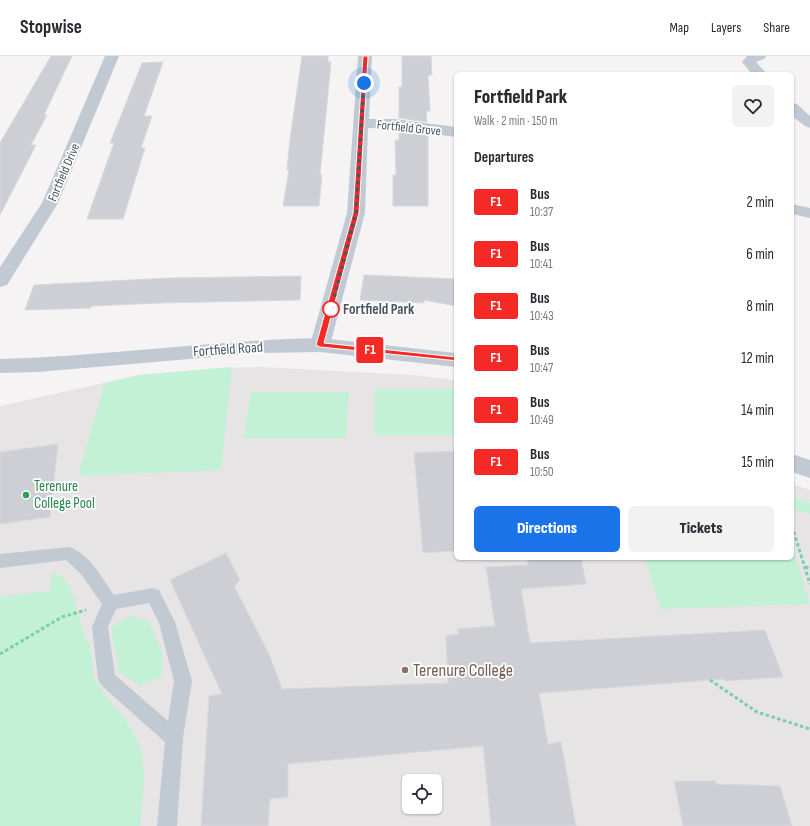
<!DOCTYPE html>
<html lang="en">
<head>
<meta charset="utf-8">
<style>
  body { margin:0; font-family:"Sofia Sans Condensed",sans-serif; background:#f2f2f3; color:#2b2b33; height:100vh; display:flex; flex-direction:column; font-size:15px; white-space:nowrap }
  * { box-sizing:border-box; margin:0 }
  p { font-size:13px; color:#7c7c81 }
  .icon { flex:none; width:22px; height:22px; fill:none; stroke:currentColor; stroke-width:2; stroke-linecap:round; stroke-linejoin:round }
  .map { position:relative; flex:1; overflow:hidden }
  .sheet { position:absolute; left:454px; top:16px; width:340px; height:488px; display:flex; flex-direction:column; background:#fff; border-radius:6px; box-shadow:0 1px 3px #0004 }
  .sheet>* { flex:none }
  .badge { padding:0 8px; border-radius:3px; font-size:14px; line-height:26px }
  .tools { position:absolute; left:402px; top:718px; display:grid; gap:8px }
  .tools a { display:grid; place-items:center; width:40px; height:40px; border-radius:6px; background:#fff; box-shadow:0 1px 3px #0004; font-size:20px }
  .you { position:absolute; width:20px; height:20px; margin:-10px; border:3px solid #fff; border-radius:50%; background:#1a73e8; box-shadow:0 0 0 6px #1a73e833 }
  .map>.badge { position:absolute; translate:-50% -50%; box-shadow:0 0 0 2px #fff }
  h2 { padding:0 20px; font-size:15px; line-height:36px }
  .round { display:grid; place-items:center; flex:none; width:42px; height:42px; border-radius:6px; background:#f2f2f3 }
  .head { display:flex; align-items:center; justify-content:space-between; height:68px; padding:0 20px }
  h1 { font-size:19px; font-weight:800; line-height:30px }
  .cta { display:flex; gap:8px; margin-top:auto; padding:8px 20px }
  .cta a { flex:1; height:46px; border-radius:6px; background:#1a73e8; color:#fff; font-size:16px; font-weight:800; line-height:46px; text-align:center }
  .cta a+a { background:#f2f2f3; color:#2b2b33 }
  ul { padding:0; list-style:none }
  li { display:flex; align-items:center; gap:12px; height:52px; padding:0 20px }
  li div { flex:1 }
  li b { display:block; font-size:15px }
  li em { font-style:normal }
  li .badge { min-width:44px; font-weight:700; text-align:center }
  header { display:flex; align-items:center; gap:24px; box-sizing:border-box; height:56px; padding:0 20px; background:#fff; border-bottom:1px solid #e1e1e2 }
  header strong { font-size:19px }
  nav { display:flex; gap:22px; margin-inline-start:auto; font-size:14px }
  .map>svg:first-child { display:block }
  .education { fill:#e6e4e5; fill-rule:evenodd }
  .green { fill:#c3f1d5 }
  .building { fill:#cdcfd5; stroke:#d7d9de }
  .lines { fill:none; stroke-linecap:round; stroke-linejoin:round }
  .path { stroke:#7ad0a6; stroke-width:3; stroke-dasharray:3.5 2.5; stroke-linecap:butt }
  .service { fill:#c1cad2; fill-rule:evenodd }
  .minor { fill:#c1cad2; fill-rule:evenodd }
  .tertiary { fill:#c1cad2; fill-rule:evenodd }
  .line { fill:#f52a26; stroke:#fff }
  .walk { stroke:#4a5661; stroke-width:4; stroke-dasharray:0 7.2 }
  .stop-dot { fill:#fff; stroke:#f52a26; stroke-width:2 }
  .leisure-dot { fill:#2e9e5b; stroke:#fff; stroke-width:1.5 }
  .education-dot { fill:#8d6e63; stroke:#fff; stroke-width:1.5 }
  .labels { text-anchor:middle; stroke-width:3.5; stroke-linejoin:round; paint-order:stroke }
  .far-street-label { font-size:13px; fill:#4a5661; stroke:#fff }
  .stop-label { font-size:15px; font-weight:bold; fill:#4a5661; stroke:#fff; text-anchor:start }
  .street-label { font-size:15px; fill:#4a5661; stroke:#fff }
  .leisure-label { font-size:15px; fill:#27864d; stroke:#fff; text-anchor:start }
  .near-education-label { font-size:18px; fill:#785e54; stroke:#fff; text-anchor:start }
</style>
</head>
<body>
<header>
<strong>Stopwise</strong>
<nav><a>Map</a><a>Layers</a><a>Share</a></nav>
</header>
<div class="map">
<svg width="810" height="770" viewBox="0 0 810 770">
  <rect width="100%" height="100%" fill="#f5f3f3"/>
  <path class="education" d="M 262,311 L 412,319 L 456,324 L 456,502 L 792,502 L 792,428 L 810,434 L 810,770 L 0,770 L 0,350 L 139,319 L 219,312 ZM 409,725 L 435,725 L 435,751 L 409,751 Z"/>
  <g class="green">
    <polygon points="232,311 221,414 78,420 105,327 139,319"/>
    <polygon points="375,333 456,333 456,379 374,379"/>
    <polygon points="251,336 349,336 346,382 244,382"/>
    <polygon points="792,441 810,447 810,458 792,453"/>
    <polygon points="792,489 810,548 661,553 645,502 792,502"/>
    <polygon points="52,516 63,521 71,533 84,578 90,589 94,621 105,640 124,661 141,691 144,723 140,770 0,770 0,541 50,535"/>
    <polygon points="131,559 149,566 162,596 162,620 140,630 119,616 111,572"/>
  </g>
  <g class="building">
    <polygon points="51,0 72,0 44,59 47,59 31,89 36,89 0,159 0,87"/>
    <polygon points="302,0 328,0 328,6 331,6 320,119 322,119 319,150 283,150 289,114 287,114 290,83"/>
    <polygon points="402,0 431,0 432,19 428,19 430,55 426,55 427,66 399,62 399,31 402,31"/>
    <polygon points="163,6 144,60 152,60 141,92 145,92 123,163 87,163 114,87 110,87 142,7"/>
    <polygon points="399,75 428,79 428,150 393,150 393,119 396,119 395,84 399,84"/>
    <polygon points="364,219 456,223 456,250 424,244 424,247 360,244"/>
    <polygon points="301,220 300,244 160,247 91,250 91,252 25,254 34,229 169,222"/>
    <polygon points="58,388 50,461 0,468 0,396"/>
    <polygon points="456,395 456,495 423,497 414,397"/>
    <polygon points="226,497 240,524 234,530 269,598 282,633 448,627 446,580 459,578 457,573 495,570 486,511 528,509 527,503 550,502 581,502 586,528 521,533 530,587 765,574 783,621 725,625 724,623 539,637 548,688 561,686 576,770 491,770 483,690 288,708 288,741 270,743 268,770 201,770 209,640 222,638 170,524"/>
    <polygon points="674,725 715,725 716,728 780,730 792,770 683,770"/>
  </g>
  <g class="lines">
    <g class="path">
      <polyline points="792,470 810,528"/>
      <polyline points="805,511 810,512"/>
      <polyline points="0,598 62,561 86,554"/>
      <polyline points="710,624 757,656 810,673"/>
    </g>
    <path class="service" d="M 69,491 C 90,498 102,522 114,539 L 153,532 L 159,534 L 175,566 L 192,625 L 183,682 L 177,770 L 157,770 L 165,686 L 101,629 L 98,623 L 92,571 L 102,548 L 81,518 L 66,504 L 0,512 L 0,498 ZM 149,547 L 159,567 L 174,625 L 168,665 L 115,619 L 108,571 L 116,553 Z"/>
    <g class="minor">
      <polygon points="105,0 119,0 58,147 7,229 0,231 0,211 42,147"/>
      <polygon points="358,0 372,0 369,63 394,63 456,71 456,81 394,73 368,72 365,157 330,289 327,294 320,296 313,294 310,289 347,157"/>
      <polygon points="747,0 766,0 764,3 756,6 767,18 752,18 742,6"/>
      <polygon points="792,47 797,48 810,60 810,72 805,70 792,60"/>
      <polygon points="792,148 810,152 810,162 792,158"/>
    </g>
    <g class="tertiary">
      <path d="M 320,282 L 456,297 L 456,311 L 320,296 L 259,297 L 38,316 L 0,317 L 0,303 C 107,300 213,284 320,282 Z"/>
      <polygon points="792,398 810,404 810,422 792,416"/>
    </g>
  </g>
  <polygon class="line" points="363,0 368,0 359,157 324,287 456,301 460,304 459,305 320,291 316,289 353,157"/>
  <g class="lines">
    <polyline class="walk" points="331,253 356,157 364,27"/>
  </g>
  <circle class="stop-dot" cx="331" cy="253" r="8"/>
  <circle class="leisure-dot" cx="26" cy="439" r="4"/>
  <circle class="education-dot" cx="405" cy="614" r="4"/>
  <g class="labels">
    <g class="far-street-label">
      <text transform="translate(409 71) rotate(6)" y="5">Fortfield Grove</text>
      <text transform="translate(63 116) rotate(-67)" y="5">Fortfield Drive</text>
    </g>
    <g class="stop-label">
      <text x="343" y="258">Fortfield Park</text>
    </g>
    <g class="street-label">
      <text transform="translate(228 293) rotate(-4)" y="5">Fortfield Road</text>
    </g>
    <g class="leisure-label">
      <text x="34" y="435">Terenure<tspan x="34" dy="17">College Pool</tspan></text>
    </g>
    <g class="near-education-label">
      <text x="413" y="620">Terenure College</text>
    </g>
  </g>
</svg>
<div class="tools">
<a><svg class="icon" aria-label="locate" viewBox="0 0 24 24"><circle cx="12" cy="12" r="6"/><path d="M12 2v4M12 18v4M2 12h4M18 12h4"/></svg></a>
</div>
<div class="you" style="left:364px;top:27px"></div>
<b class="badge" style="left:370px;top:294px;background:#f52a26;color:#fff">F1</b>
<section class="sheet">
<div class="head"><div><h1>Fortfield Park</h1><p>Walk · 2 min · 150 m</p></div><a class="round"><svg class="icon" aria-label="heart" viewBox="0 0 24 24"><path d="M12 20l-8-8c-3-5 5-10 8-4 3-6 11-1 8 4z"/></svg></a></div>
<h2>Departures</h2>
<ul>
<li><span class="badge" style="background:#f52a26;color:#fff">F1</span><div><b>Bus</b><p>10:37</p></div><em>2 min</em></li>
<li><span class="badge" style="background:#f52a26;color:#fff">F1</span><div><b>Bus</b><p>10:41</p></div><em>6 min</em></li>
<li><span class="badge" style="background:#f52a26;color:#fff">F1</span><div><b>Bus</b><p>10:43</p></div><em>8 min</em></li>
<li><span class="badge" style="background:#f52a26;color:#fff">F1</span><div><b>Bus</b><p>10:47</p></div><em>12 min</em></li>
<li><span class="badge" style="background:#f52a26;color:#fff">F1</span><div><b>Bus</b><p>10:49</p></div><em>14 min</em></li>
<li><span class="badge" style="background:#f52a26;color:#fff">F1</span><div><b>Bus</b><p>10:50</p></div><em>15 min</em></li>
</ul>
<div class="cta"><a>Directions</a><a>Tickets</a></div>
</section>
</div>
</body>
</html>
